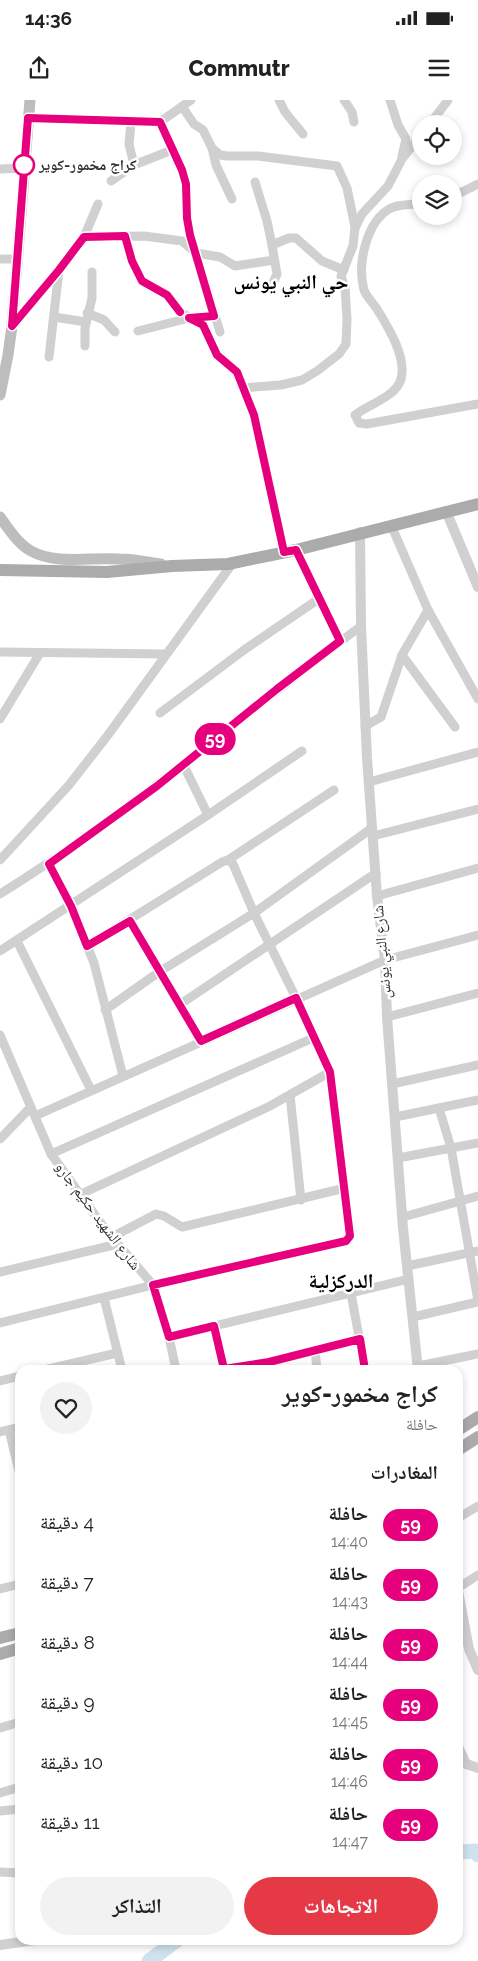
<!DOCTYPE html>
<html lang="ar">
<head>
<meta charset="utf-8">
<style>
  body { margin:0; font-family:Raleway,"Noto Naskh Arabic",sans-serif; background:#f2f2f2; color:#222; direction:rtl; height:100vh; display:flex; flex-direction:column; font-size:19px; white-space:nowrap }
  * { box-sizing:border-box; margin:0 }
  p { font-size:16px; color:#767676 }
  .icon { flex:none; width:28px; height:28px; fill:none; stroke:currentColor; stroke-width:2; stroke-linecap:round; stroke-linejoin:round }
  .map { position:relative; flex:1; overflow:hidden; direction:ltr }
  .details { position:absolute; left:15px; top:1265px; width:448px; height:580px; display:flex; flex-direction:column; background:#fff; border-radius:15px; box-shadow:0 2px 8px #0003; direction:rtl }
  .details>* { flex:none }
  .badge { padding:0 10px; border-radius:16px; font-size:18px; line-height:32px }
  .controls { position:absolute; left:412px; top:15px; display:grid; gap:10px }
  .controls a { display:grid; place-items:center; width:50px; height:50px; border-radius:50%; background:#fff; box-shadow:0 2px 8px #0003; font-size:25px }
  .map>.badge { position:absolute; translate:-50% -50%; box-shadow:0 0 0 2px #fff }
  h2 { padding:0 25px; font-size:19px; line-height:45px }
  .round { display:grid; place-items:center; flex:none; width:52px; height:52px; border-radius:26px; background:#f2f2f2 }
  .headline { display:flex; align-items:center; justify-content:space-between; height:85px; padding:0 25px }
  h1 { font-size:24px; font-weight:800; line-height:38px }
  .primary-button { display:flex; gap:10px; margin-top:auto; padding:10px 25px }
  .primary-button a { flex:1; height:58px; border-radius:30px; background:#e63946; color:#fff; font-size:20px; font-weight:800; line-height:58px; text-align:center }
  .primary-button a+a { background:#f2f2f2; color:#222 }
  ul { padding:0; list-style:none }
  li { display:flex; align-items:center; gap:15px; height:60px; padding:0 25px }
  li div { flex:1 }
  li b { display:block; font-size:19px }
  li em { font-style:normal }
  li .badge { min-width:55px; font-weight:700; text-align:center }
  .status { display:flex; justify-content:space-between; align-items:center; height:35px; padding:0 25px; background:#fff; direction:ltr }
  .status svg { height:14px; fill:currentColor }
  header { display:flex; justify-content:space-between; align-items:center; height:65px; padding:0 25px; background:#fff; font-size:22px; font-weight:800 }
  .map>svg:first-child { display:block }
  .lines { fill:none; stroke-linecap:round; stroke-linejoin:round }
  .river { stroke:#cfe2ee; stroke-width:15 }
  .minor { stroke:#d0d0d0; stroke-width:9 }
  .tertiary { stroke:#d0d0d0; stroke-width:10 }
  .secondary { stroke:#bdbdbd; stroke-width:11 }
  .primary { stroke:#ababab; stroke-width:12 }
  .line-casing { stroke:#fff; stroke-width:11 }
  .line { stroke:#e6007e; stroke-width:8 }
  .stop-dot { fill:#fff; stroke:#e6007e; stroke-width:2.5 }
  .labels { text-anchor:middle; stroke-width:5; stroke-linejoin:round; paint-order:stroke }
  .stop-label { font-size:15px; font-weight:bold; fill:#333; stroke:#fff; text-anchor:start }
  .street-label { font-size:15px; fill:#333; stroke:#fff }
  .district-label { font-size:20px; font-weight:bold; fill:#000; stroke:#fff }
</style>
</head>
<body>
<div class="status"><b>14:36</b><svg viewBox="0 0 49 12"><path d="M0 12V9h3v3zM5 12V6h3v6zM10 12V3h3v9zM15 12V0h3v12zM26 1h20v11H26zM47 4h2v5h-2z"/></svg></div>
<header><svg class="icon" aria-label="menu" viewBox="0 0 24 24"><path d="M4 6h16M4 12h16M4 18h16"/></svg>Commutr<svg class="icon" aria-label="share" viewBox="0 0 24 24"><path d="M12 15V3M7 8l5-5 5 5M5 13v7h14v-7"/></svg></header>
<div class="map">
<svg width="478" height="1861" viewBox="0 0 478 1861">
  <rect width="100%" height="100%" fill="#fff"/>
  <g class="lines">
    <g class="river">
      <polyline points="458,1752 476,1751 478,1755"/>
      <polyline points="149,1861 177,1840"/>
    </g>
    <g class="minor">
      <polyline points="279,0 285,12 303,34"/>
      <polyline points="344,0 352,12 354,22"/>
      <polyline points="390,0 398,25 406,39 402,56"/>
      <polyline points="183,8 194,24 203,30 212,48 220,55 227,56 258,56 337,66 347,88 355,127"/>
      <polyline points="29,18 160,22 191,0"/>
      <polyline points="160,22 182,70 186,84 187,118 190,135 220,232"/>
      <polyline points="430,24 448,0"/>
      <polyline points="212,48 216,65 232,99"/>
      <polyline points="134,65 172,50"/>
      <polyline points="0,69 24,68"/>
      <polyline points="111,81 134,65 129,44 131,23"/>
      <polyline points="255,82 267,121 272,145 289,138 296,138 322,161 344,170"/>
      <polyline points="454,96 478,84"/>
      <path d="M 421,103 C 412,105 399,104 391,108 C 366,121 357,165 364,190 C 366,196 373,203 377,209 C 388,227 407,257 401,279 C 396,297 369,304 355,315 L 359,323 L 367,324 L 478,304"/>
      <polyline points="125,136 132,161 142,181 167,195 180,212 203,225 217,255 237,272 254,315 283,452"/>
      <polyline points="84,137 144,136 182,141 196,153 220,157 235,166 274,160"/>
      <polyline points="0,159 17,159"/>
      <polyline points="271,187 277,174 272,145"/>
      <polyline points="87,213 104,220 115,232"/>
      <polyline points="54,217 86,222"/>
      <polyline points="12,226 59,170 84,137 98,104"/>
      <polyline points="138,231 189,218 214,216"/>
      <polyline points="85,246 85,228 92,198 92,172"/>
      <polyline points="49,257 59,170"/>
      <polyline points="242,288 281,285 302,280 317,271 339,254 346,244 347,219 345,188 341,176 353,146 355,128 362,114 388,86 402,59 421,35"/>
      <polyline points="391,425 428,510 478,599"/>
      <polyline points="296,450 340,541"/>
      <polyline points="0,552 166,554"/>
      <polyline points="402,555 455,627"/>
      <polyline points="160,613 244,550 320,498"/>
      <polyline points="0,619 40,553"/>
      <polyline points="365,626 381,617 402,555 428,510"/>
      <polyline points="183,664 208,715"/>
      <polyline points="369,682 478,652"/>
      <polyline points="373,736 478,709"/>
      <polyline points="0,760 69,685 108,635 232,464"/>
      <polyline points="228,760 334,690"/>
      <polyline points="49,764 71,806 94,863 123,976"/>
      <path d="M 0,794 C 128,715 241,616 361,526"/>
      <polyline points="377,796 478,768"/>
      <polyline points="130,821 201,941"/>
      <polyline points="17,841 91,990"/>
      <polyline points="0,851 208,715 302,651"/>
      <polyline points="179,905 376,773"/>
      <polyline points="105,910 159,872 254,813 372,728"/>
      <polyline points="387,917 478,893"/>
      <polyline points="0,935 51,1054 105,1129 153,1185 169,1237 176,1270"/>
      <polyline points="392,984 478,965"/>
      <polyline points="290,995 301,1100"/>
      <polyline points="439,1008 451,1048 478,1201"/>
      <polyline points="35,1016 385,860 478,835"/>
      <polyline points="395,1017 478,1000"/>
      <polyline points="0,1039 30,1008"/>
      <polyline points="51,1054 313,938"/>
      <polyline points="398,1058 478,1043"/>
      <polyline points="79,1095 270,1006 330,972"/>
      <polyline points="403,1117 478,1096"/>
      <polyline points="112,1137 156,1114 164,1116 182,1127 345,1088"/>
      <polyline points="407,1166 478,1151"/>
      <polyline points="0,1172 118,1144"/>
      <polyline points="351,1193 365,1270"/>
      <polyline points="104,1198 122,1270"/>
      <polyline points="413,1217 478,1202"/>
      <polyline points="0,1223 153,1185 346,1141 350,1136 330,972 296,898 254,813 233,764 228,760 222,762 87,846"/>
      <polyline points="214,1226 225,1270"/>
      <polyline points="169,1237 409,1179"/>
      <polyline points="315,1250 317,1270"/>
      <polyline points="418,1266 478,1254"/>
      <polyline points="224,1269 269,1262 360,1239"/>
      <polyline points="44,1270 117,1253"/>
      <polyline points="0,1281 20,1276"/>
      <polyline points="9,1330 20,1375"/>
      <polyline points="0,1332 20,1327"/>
      <polyline points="458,1418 478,1406"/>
      <polyline points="458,1488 478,1475"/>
      <polyline points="0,1489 20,1484"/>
      <polyline points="0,1628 20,1622"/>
      <polyline points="458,1645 467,1665"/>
      <polyline points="0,1693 20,1687"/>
      <polyline points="0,1711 20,1709"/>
      <polyline points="0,1772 20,1773"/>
    </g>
    <g class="tertiary">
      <polyline points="446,411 478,487"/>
      <polyline points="360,432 361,526 367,658 377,796 385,860 387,917 403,1128 418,1270"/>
      <polyline points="458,1491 469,1549 478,1570"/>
      <polyline points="458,1661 478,1668"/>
      <polyline points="0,1845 35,1840"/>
    </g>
    <g class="secondary">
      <polyline points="0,295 8,255 12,226 30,0"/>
      <path d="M 0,417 C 8,428 18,444 31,451 C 56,465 91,457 119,459 C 133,459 147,462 161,464"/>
    </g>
    <g class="primary">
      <polyline points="0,470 107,472 172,466 228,464 296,450 478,404"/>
      <polyline points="458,1330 478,1317"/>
      <polyline points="458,1350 478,1337"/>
      <polyline points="0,1538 20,1533"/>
      <polyline points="0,1554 20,1548"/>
    </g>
  </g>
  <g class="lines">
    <defs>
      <polyline id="line" points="180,212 167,195 142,181 132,161 125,136 84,137 59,170 12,226 28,18 160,22 182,70 186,84 187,118 190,135 214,216 189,218 203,225 217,255 237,272 254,315 284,452 296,450 340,541 277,589 157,686 49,764 71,806 87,846 130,821 201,941 296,898 330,972 350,1136 346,1141 153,1185 169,1237 214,1226 224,1269 269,1262 360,1239 365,1270"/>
    </defs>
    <use href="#line" class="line-casing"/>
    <use href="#line" class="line"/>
  </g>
  <circle class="stop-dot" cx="24" cy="65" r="10"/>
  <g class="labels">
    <g class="stop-label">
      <text x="39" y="70">كراج مخمور-كوير</text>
    </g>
    <g class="street-label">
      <text transform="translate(382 852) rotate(-95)" y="5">شارع النبي يونس</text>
      <text transform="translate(98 1116) rotate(53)" y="5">شارع الشهيد حكيم جارو</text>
    </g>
    <g class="district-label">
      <text x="291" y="189">حي النبي يونس</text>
      <text x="341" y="1188">الدركزلية</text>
    </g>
  </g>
</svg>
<div class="controls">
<a><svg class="icon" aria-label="locate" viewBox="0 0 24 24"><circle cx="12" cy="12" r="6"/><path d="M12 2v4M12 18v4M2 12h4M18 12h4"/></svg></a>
<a><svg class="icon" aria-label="layers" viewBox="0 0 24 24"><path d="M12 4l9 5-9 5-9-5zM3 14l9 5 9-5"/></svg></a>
</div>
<b class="badge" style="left:215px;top:639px;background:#e6007e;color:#fff">59</b>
<section class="details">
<div class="headline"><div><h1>كراج مخمور-كوير</h1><p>حافلة</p></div><a class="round"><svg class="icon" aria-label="heart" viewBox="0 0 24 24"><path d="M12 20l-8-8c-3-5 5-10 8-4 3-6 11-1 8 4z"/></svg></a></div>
<h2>المغادرات</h2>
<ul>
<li><span class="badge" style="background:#e6007e;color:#fff">59</span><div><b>حافلة</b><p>14:40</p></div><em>4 دقيقة</em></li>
<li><span class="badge" style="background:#e6007e;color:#fff">59</span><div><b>حافلة</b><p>14:43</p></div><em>7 دقيقة</em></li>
<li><span class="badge" style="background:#e6007e;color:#fff">59</span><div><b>حافلة</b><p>14:44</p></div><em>8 دقيقة</em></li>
<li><span class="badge" style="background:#e6007e;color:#fff">59</span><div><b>حافلة</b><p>14:45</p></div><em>9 دقيقة</em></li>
<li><span class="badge" style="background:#e6007e;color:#fff">59</span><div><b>حافلة</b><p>14:46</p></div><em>10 دقيقة</em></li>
<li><span class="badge" style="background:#e6007e;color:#fff">59</span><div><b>حافلة</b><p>14:47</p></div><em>11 دقيقة</em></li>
</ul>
<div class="primary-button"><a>الاتجاهات</a><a>التذاكر</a></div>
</section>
</div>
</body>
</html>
